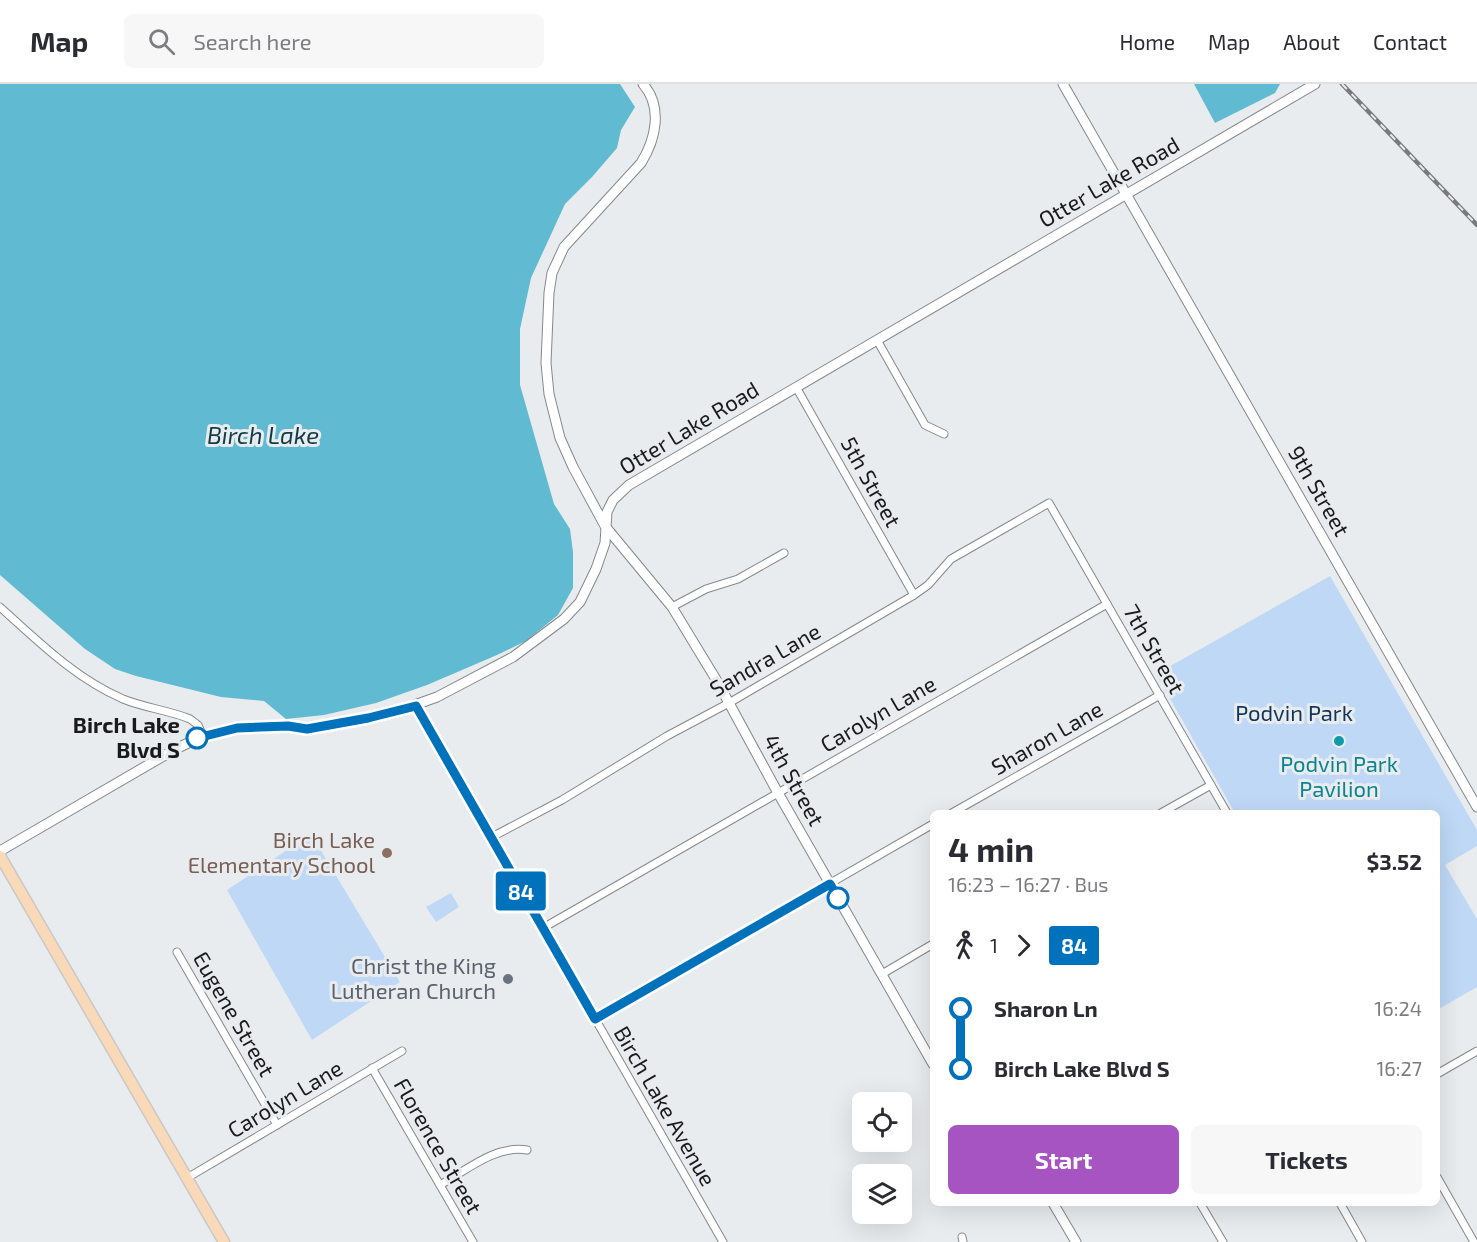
<!DOCTYPE html>
<html lang="en">
<head>
<meta charset="utf-8">
<style>
  body { margin:0; font-family:"Exo 2",sans-serif; background:#f7f7f7; color:#2b2b33; height:100vh; display:flex; flex-direction:column; font-size:22px; white-space:nowrap }
  * { box-sizing:border-box; margin:0 }
  p { font-size:20px; color:#7c7c81 }
  .icon { flex:none; width:33px; height:33px; fill:none; stroke:currentColor; stroke-width:2; stroke-linecap:round; stroke-linejoin:round }
  .map { position:relative; flex:1; overflow:hidden }
  .side { position:absolute; left:930px; top:726px; width:510px; height:396px; display:flex; flex-direction:column; background:#fff; border-radius:9px; box-shadow:0 6px 24px #0002 }
  .side>* { flex:none }
  .badge { padding:0 12px; border-radius:4px; font-size:21px; line-height:39px }
  .fabs { position:absolute; left:852px; top:1008px; display:grid; gap:12px }
  .fabs a { display:grid; place-items:center; width:60px; height:60px; border-radius:9px; background:#fff; box-shadow:0 6px 24px #0002; font-size:30px }
  .map>.badge { position:absolute; translate:-50% -50%; box-shadow:0 0 0 3px #fff }
  .legs { display:flex; align-items:center; gap:9px; height:66px; padding:0 18px; font-size:20px }
  .legs p { margin-inline-start:auto }
  .headline { display:flex; align-items:center; justify-content:space-between; height:102px; padding:0 18px }
  h1 { font-size:33px; font-weight:700; line-height:45px }
  .button { display:flex; gap:12px; margin-top:auto; padding:12px 18px }
  .button a { flex:1; height:69px; border-radius:9px; background:#a754c3; color:#fff; font-size:24px; font-weight:700; line-height:69px; text-align:center }
  .button a+a { background:#f7f7f7; color:#2b2b33 }
  ul { padding:0 18px; list-style:none }
  li { display:flex; align-items:center; gap:21px; height:60px; font-size:22px }
  li i { display:grid; place-items:center; width:9px; height:100%; margin:0 8px; background:currentColor }
  li i::after { content:''; width:15px; height:15px; margin:-8px; border:4px solid; border-radius:50%; background:#fff }
  li p { margin-inline-start:auto }
  li:first-child i { background:linear-gradient(#0000 50%,currentColor 0) }
  li:last-child i { background:linear-gradient(currentColor 50%,#0000 0) }
  header { display:flex; align-items:center; gap:36px; box-sizing:border-box; height:84px; padding:0 30px; background:#fff; border-bottom:2px solid #e1e1e2 }
  header strong { font-size:28px }
  nav { display:flex; gap:33px; margin-inline-start:auto; font-size:21px }
  .search { width:420px; height:54px; background:#f7f7f7; display:flex; align-items:center; gap:15px; box-sizing:border-box; padding:0 21px; border-radius:9px; color:#7c7c81; font-size:22px }
  .map>svg:first-child { display:block }
  .green { fill:#bed8f6 }
  .water { fill:#60bad1 }
  .lines { fill:none; stroke-linecap:round; stroke-linejoin:round }
  .minor-casing { stroke:#85888a; stroke-width:9 }
  .tertiary-casing { stroke:#85888a; stroke-width:11 }
  .primary-casing { stroke:#c8c8c8; stroke-width:13 }
  .minor { stroke:#fff; stroke-width:7 }
  .tertiary { stroke:#fff; stroke-width:9 }
  .primary { stroke:#fad9b9; stroke-width:10 }
  .rail-casing { stroke:#787a7c; stroke-width:4.5 }
  .rail { stroke:#e9ecef; stroke-width:2; stroke-dasharray:7; stroke-linecap:butt }
  .line-1-casing { stroke:#fff; stroke-width:14 }
  .line-1 { stroke:#0072bc; stroke-width:9 }
  .stop-1-dot { fill:#fff; stroke:#0072bc; stroke-width:3 }
  .culture-dot { fill:#0f9aa8; stroke:#e9ecef; stroke-width:2 }
  .education-dot { fill:#8d6e63; stroke:#e9ecef; stroke-width:2 }
  .worship-dot { fill:#6b7280; stroke:#e9ecef; stroke-width:2 }
  .labels { text-anchor:middle; stroke-width:6; stroke-linejoin:round; paint-order:stroke }
  .street-label { font-size:22px; fill:#191a1b; stroke:#e9ecef }
  .park-label { font-size:22px; fill:#123558; stroke:#e9ecef }
  .stop-label { font-size:22px; font-weight:bold; fill:#191a1b; stroke:#e9ecef; text-anchor:end }
  .culture-label { font-size:22px; fill:#0d838f; stroke:#e9ecef }
  .education-label { font-size:22px; fill:#785e54; stroke:#e9ecef; text-anchor:end }
  .worship-label { font-size:22px; fill:#5b616d; stroke:#e9ecef; text-anchor:end }
  .water-label { font-size:24px; font-style:italic; fill:#113b45; stroke:#e9ecef }
</style>
</head>
<body>
<header>
<strong>Map</strong>
<div class="search"><svg class="icon" aria-label="search" viewBox="0 0 24 24"><circle cx="10" cy="10" r="6"/><path d="M15 15l6 6"/></svg>Search here</div>
<nav><a>Home</a><a>Map</a><a>About</a><a>Contact</a></nav>
</header>
<div class="map">
<svg width="1477" height="1158" viewBox="0 0 1477 1158">
  <rect width="100%" height="100%" fill="#e9ecef"/>
  <g class="green">
    <polygon points="1330,492 1477,746 1477,762 1445,781 1477,835 1477,903 1437,926 1437,729 1235,729 1156,590"/>
    <polygon points="311,750 400,898 312,956 227,806"/>
    <polygon points="451,809 459,823 436,838 426,823"/>
  </g>
  <g class="water">
    <polygon points="0,0 620,0 635,23 621,46 617,64 592,93 565,120 531,194 520,245 520,301 554,420 570,445 573,468 573,504 558,531 526,557 497,571 427,601 376,619 324,631 286,635 264,617 221,613 136,592 115,585 85,565 0,491"/>
    <polygon points="1194,0 1280,0 1275,9 1215,39"/>
  </g>
  <g class="lines">
    <defs>
      <g id="minor">
        <polyline points="877,256 925,341 944,350"/>
        <polyline points="796,303 914,511"/>
        <path d="M 0,523 C 39,558 75,594 123,615 C 145,624 168,626 190,635 L 198,641 L 203,652"/>
        <polyline points="672,523 706,505 738,495 784,469"/>
        <polyline points="416,622 723,1158"/>
        <polyline points="952,729 1160,611"/>
        <polyline points="1161,729 1211,701"/>
        <polyline points="490,754 562,716 667,652 729,619 914,511 928,501 951,475 1049,419 1227,729"/>
        <polyline points="543,844 1107,520"/>
        <polyline points="177,868 277,1041"/>
        <polyline points="882,890 933,860"/>
        <polyline points="595,935 933,740"/>
        <polyline points="372,984 473,1158"/>
        <polyline points="1437,990 1477,967"/>
        <polyline points="1437,1093 1474,1158"/>
        <polyline points="187,1094 402,967"/>
        <path d="M 440,1101 C 467,1086 495,1061 527,1066"/>
        <polyline points="1200,1119 1223,1158"/>
        <polyline points="1340,1119 1362,1158"/>
        <polyline points="962,1153 963,1158"/>
      </g>
      <g id="tertiary">
        <path d="M 643,0 C 663,23 656,55 641,79 L 564,163 L 552,189 L 549,209 L 546,279 L 549,310 L 560,354 L 573,383 L 605,442 L 672,523 L 717,597 L 778,709 L 933,980"/>
        <polyline points="1063,0 1477,723"/>
        <polyline points="0,767 172,667 204,651 237,644 288,642 307,645 398,627 437,613 513,573 564,535 580,518 596,485 605,459 607,428 613,416 629,401 1315,0"/>
        <polyline points="1053,1119 1076,1158"/>
      </g>
      <polyline id="primary" points="0,772 224,1158"/>
    </defs>
    <use href="#minor" class="minor-casing"/>
    <use href="#tertiary" class="tertiary-casing"/>
    <use href="#primary" class="primary-casing"/>
    <use href="#minor" class="minor"/>
    <use href="#tertiary" class="tertiary"/>
    <use href="#primary" class="primary"/>
    <defs>
      <polyline id="rail" points="1342,0 1477,141"/>
    </defs>
    <use href="#rail" class="rail-casing"/>
    <use href="#rail" class="rail"/>
  </g>
  <g class="lines">
    <defs>
      <polyline id="line-1" points="197,654 237,644 288,642 307,645 368,634 416,622 595,935 830,800 838,814"/>
    </defs>
    <use href="#line-1" class="line-1-casing"/>
    <use href="#line-1" class="line-1"/>
  </g>
  <g class="stop-1-dot">
    <circle cx="197" cy="654" r="10"/>
    <circle cx="838" cy="814" r="10"/>
  </g>
  <circle class="culture-dot" cx="1339" cy="657" r="6"/>
  <circle class="education-dot" cx="387" cy="769" r="6"/>
  <circle class="worship-dot" cx="508" cy="895" r="6"/>
  <g class="labels">
    <g class="street-label">
      <text transform="translate(1109 98) rotate(-30)" y="8">Otter Lake Road</text>
      <text transform="translate(689 344) rotate(-31)" y="8">Otter Lake Road</text>
      <text transform="translate(871 398) rotate(61)" y="8">5th Street</text>
      <text transform="translate(1319 407) rotate(60)" y="8">9th Street</text>
      <text transform="translate(1154 565) rotate(60)" y="8">7th Street</text>
      <text transform="translate(765 576) rotate(-30)" y="8">Sandra Lane</text>
      <text transform="translate(878 630) rotate(-30)" y="8">Carolyn Lane</text>
      <text transform="translate(1047 654) rotate(-30)" y="8">Sharon Lane</text>
      <text transform="translate(794 696) rotate(61)" y="8">4th Street</text>
      <text transform="translate(234 930) rotate(60)" y="8">Eugene Street</text>
      <text transform="translate(285 1015) rotate(-31)" y="8">Carolyn Lane</text>
      <text transform="translate(665 1022) rotate(60)" y="8">Birch Lake Avenue</text>
      <text transform="translate(438 1062) rotate(60)" y="8">Florence Street</text>
    </g>
    <g class="park-label">
      <text x="1294" y="637">Podvin Park</text>
    </g>
    <g class="stop-label">
      <text x="180" y="649">Birch Lake<tspan x="180" dy="25">Blvd S</tspan></text>
    </g>
    <g class="culture-label">
      <text x="1339" y="688">Podvin Park<tspan x="1339" dy="25">Pavilion</tspan></text>
    </g>
    <g class="education-label">
      <text x="375" y="764">Birch Lake<tspan x="375" dy="25">Elementary School</tspan></text>
    </g>
    <g class="worship-label">
      <text x="496" y="890">Christ the King<tspan x="496" dy="25">Lutheran Church</tspan></text>
    </g>
    <g class="water-label">
      <text x="263" y="360">Birch Lake</text>
    </g>
  </g>
</svg>
<div class="fabs">
<a><svg class="icon" aria-label="locate" viewBox="0 0 24 24"><circle cx="12" cy="12" r="6"/><path d="M12 2v4M12 18v4M2 12h4M18 12h4"/></svg></a>
<a><svg class="icon" aria-label="layers" viewBox="0 0 24 24"><path d="M12 4l9 5-9 5-9-5zM3 14l9 5 9-5"/></svg></a>
</div>
<b class="badge" style="left:521px;top:807px;background:#0072bc;color:#fff">84</b>
<section class="side">
<div class="headline"><div><h1>4 min</h1><p>16:23 – 16:27 · Bus</p></div><b>$3.52</b></div>
<div class="legs"><svg class="icon" aria-label="walk" viewBox="0 0 24 24"><circle cx="13" cy="4" r="2"/><path d="M13 8l-2 6 4 7M11 14l-3 7M7 12l3-4h3l4 4"/></svg>1<svg class="icon" aria-label="forward" viewBox="0 0 24 24"><path d="M9 5l7 7-7 7"/></svg><b class="badge" style="background:#0072bc;color:#fff">84</b></div>
<ul>
<li><i style="color:#0072bc"></i><b>Sharon Ln</b><p>16:24</p></li>
<li><i style="color:#0072bc"></i><b>Birch Lake Blvd S</b><p>16:27</p></li>
</ul>
<div class="button"><a>Start</a><a>Tickets</a></div>
</section>
</div>
</body>
</html>
